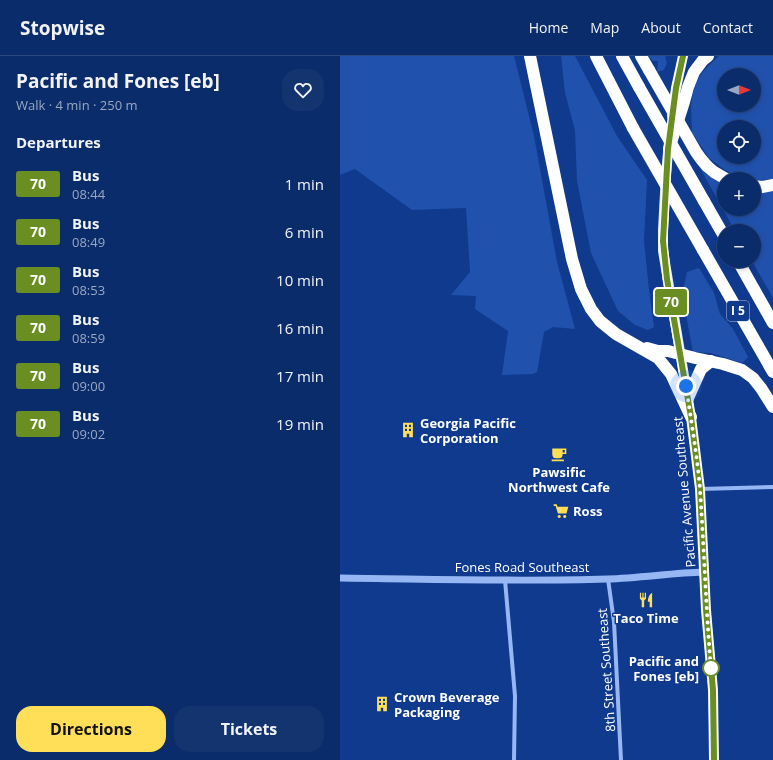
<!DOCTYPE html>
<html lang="en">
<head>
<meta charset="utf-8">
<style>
  body { margin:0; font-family:"Open Sans",sans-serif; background:#143470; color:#f1f3f6; height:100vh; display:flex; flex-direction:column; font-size:15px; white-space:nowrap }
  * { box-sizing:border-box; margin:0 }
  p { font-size:13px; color:#9aa7c1 }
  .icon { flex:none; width:22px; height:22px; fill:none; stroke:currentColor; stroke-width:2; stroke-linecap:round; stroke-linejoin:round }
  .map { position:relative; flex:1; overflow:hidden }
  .details { display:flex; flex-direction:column; background:#0b2c6a; width:340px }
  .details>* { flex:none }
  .badge { padding:0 8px; border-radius:3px; font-size:14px; line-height:26px }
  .needle { width:26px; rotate:90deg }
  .buttons { position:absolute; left:377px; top:12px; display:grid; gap:8px }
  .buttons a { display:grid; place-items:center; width:44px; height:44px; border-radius:50%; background:#0b2c6a; box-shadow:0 2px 6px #0003,0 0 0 1px #2b487e; font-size:20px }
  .you { position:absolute; width:20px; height:20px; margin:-10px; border:3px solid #fff; border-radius:50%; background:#1a73e8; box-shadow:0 0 0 6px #1a73e833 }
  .map>.badge { position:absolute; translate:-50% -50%; box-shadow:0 0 0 2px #fff }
  h2 { padding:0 16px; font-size:15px; line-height:36px }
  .round { display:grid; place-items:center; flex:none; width:42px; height:42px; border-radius:16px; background:#143470 }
  .overview { display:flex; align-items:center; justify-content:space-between; height:68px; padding:0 16px }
  h1 { font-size:19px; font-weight:700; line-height:30px }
  .action { display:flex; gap:8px; margin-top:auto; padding:8px 16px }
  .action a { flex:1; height:46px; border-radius:16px; background:#ffdf58; color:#111; font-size:16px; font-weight:700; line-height:46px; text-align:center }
  .action a+a { background:#143470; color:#f1f3f6 }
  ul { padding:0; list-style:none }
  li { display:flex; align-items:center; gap:12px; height:48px; padding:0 16px }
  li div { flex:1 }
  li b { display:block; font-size:15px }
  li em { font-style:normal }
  li .badge { min-width:44px; font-weight:700; text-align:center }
  header { display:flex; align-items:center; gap:24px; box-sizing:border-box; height:56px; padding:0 20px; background:#0b2c6a; border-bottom:1px solid #2b487e }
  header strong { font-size:19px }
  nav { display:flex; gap:22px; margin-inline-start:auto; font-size:14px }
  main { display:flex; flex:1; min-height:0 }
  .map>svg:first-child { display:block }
  .green { fill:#2052ad; fill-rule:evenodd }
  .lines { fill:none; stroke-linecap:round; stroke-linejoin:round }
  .minor { stroke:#96b7f3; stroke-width:4 }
  .tertiary { stroke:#96b7f3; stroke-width:7 }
  .primary { stroke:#e2ebff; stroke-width:10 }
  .motorway { stroke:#fff; stroke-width:12 }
  .motorway-bridge { stroke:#fff; stroke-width:12 }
  .line-casing { stroke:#fff; stroke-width:9 }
  .line { stroke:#6b8e23; stroke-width:6 }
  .walk { stroke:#fff; stroke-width:4; stroke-dasharray:0 7.2 }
  .stop-dot { fill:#fff; stroke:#6b8e23; stroke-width:2 }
  .labels { text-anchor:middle; stroke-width:3; stroke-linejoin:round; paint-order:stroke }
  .shield { fill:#0f3a8e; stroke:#b7c4dd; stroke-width:1 }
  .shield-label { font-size:12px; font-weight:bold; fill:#fff }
  .poi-label { font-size:13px; font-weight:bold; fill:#fff; stroke:#0f3a8e; text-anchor:start }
  .street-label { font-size:13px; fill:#fff; stroke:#0f3a8e }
  .stop-label { font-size:13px; font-weight:bold; fill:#fff; stroke:#0f3a8e; text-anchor:end }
</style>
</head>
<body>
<header>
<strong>Stopwise</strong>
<nav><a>Home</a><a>Map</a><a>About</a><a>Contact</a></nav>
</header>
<main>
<section class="details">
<div class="overview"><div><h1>Pacific and Fones [eb]</h1><p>Walk · 4 min · 250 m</p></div><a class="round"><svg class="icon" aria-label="heart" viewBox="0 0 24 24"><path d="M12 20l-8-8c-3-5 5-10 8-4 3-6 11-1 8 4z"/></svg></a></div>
<h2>Departures</h2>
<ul>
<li><span class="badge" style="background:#6b8e23;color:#fff">70</span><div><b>Bus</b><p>08:44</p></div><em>1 min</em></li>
<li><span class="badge" style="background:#6b8e23;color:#fff">70</span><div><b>Bus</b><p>08:49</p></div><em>6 min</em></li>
<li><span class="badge" style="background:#6b8e23;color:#fff">70</span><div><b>Bus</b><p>08:53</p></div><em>10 min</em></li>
<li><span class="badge" style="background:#6b8e23;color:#fff">70</span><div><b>Bus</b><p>08:59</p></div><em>16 min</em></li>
<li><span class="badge" style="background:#6b8e23;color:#fff">70</span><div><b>Bus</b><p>09:00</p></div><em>17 min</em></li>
<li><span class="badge" style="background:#6b8e23;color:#fff">70</span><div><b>Bus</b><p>09:02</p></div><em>19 min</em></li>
</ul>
<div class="action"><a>Directions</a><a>Tickets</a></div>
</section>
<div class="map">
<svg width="433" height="704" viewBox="0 0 433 704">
  <rect width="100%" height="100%" fill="#0f3a8e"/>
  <g class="green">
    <polygon points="0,0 174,0 194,80 217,206 235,273 213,271 204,276 197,316 193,318 162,319 168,275 135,253 136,240 111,239 130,216 126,152 72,154 15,113 0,119"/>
    <polygon points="221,0 235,0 277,80 307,124 304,185 309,234 314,271 308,274 295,269 278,255 251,197 237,125 235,74 225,37"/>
    <polygon points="309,0 327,0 325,1 327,7 324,14 317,16 318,5 313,5 309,1"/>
    <path d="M 379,0 L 433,0 L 433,123 L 420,124 L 402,123 L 385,114 L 369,102 L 352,77 L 351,50 L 353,36 L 356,28 L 361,18 L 366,12 ZM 384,19 L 414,19 L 414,49 L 384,49 ZM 384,71 L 414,71 L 414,101 L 384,101 Z"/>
    <polygon points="350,94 384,127 384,153 414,153 414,135 433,134 433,242 412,205 414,205 414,175 395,175"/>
    <polygon points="359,212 374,237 380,258 393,273 408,301 402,307 371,297 353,296 342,238 347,216"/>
  </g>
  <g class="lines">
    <g class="minor">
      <polyline points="360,433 433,431"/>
      <polyline points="268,523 274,566 281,704"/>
      <polyline points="165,524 175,640 174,704"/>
    </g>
    <path class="tertiary" d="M 0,522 C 89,523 178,526 267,523 C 300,522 332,517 364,516"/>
    <g class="primary">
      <polyline points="332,60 336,32 343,0"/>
      <polyline points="329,86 326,118 323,174 323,195 351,361 360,433 366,554 373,634 374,704"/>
    </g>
    <g class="motorway">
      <polyline points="190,0 232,203 241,233 251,253 260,265 276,278 318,302 331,318 351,361"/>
      <polyline points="256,0 293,72"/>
      <polyline points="282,0 299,31"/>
      <polyline points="301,0 309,14"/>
      <polyline points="329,93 344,46 348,31 354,16 363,4 368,0"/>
      <polyline points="367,110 374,116 386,123"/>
      <polyline points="414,130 422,131 433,129"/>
      <polyline points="364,145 384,180"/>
      <polyline points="363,194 433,316"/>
      <polyline points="398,205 433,267"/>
      <polyline points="307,292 318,295 328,295 355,302 383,308 402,314 413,322 421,332 433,351"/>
      <polyline points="348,342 361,313 371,305"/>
    </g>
    <g class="motorway-bridge">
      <polyline points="309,14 356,96 361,103 367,110"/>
      <polyline points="299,31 364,145"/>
      <polyline points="293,72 363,194"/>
    </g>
  </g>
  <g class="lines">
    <defs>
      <polyline id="line" points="343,0 336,32 328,93 323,185 327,223 351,361 360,433 366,554 373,634 374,704"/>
    </defs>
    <use href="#line" class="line-casing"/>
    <use href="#line" class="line"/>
    <path class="walk" d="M 346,330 C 351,364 357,398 360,433 C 364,493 366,553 371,613 L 371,612"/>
  </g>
  <defs>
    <symbol id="building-bare" viewBox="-9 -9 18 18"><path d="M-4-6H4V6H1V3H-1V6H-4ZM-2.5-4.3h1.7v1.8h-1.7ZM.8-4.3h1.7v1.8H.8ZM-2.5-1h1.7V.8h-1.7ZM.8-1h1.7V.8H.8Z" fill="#ffdf58" stroke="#0f3a8e" stroke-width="2.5" paint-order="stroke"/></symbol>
    <symbol id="cafe-bare" viewBox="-9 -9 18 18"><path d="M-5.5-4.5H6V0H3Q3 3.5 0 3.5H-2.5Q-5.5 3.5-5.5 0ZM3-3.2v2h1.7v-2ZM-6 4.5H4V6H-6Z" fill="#ffdf58" stroke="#0f3a8e" stroke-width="2.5" paint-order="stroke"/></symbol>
    <symbol id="supermarket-bare" viewBox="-9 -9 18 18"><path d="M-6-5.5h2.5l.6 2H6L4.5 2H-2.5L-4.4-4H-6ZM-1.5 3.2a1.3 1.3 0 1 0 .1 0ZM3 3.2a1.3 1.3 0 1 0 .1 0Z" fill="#ffdf58" stroke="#0f3a8e" stroke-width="2.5" paint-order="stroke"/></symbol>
    <symbol id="restaurant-bare" viewBox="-9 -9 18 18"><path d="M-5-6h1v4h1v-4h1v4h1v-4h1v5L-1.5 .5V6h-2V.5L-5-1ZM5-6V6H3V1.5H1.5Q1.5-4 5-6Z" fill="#ffdf58" stroke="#0f3a8e" stroke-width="2.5" paint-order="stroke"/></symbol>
  </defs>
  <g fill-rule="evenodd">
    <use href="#building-bare" x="57" y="363" width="22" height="22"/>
    <use href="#cafe-bare" x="208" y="387" width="22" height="22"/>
    <use href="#supermarket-bare" x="210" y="444" width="22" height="22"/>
    <use href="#restaurant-bare" x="295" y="533" width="22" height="22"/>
    <use href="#building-bare" x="31" y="637" width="22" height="22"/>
  </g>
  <circle class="stop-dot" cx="371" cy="612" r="8"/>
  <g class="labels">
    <rect class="shield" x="387" y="245" width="22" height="20" rx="3"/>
    <g class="shield-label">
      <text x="398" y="259">I 5</text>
    </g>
    <g class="poi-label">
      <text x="80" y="372">Georgia Pacific<tspan x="80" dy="15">Corporation</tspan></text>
      <text x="219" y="421" text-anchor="middle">Pawsific<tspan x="219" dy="15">Northwest Cafe</tspan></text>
      <text x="233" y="460">Ross</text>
      <text x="306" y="567" text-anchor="middle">Taco Time</text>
      <text x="54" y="646">Crown Beverage<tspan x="54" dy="15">Packaging</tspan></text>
    </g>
    <g class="street-label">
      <text transform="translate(344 436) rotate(-95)" y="5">Pacific Avenue Southeast</text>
      <text x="182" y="516">Fones Road Southeast</text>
      <text transform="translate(266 614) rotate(-94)" y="5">8th Street Southeast</text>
    </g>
    <g class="stop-label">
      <text x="359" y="610">Pacific and<tspan x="359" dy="15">Fones [eb]</tspan></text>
    </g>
  </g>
</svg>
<div class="buttons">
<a><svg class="needle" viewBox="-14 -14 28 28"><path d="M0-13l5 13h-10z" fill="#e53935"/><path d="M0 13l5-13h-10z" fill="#9aa7c1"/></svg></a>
<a><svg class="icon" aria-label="locate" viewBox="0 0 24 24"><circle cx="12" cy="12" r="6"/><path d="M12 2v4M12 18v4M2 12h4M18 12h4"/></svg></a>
<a>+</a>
<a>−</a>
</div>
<div class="you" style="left:346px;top:330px"></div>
<b class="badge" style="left:331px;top:246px;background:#6b8e23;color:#fff">70</b>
</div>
</main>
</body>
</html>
